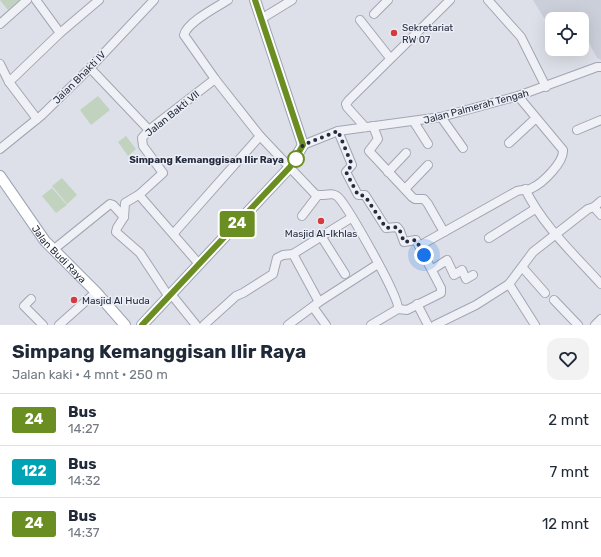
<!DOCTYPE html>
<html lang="id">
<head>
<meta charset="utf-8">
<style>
  body { margin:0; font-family:Rubik,sans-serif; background:#f2f2f3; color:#1f2937; height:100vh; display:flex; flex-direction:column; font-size:15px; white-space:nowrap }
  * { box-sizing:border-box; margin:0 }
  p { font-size:13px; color:#747a83 }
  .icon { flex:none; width:22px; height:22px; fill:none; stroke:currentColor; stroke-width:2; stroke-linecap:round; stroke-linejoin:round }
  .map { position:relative; height:325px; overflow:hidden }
  .sheet { display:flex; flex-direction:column; background:#fff; flex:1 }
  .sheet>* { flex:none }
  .badge { padding:0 8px; border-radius:3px; font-size:14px; line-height:26px }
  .controls { position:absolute; left:545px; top:12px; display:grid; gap:8px }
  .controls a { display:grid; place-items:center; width:44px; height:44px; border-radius:8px; background:#fff; box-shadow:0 4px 16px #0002; font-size:20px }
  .you { position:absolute; width:20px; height:20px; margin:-10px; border:3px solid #fff; border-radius:50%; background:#1a73e8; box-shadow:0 0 0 6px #1a73e833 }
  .map>.badge { position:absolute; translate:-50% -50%; box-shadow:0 0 0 2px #fff }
  .round { display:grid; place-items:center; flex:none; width:42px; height:42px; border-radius:12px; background:#f2f2f3 }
  .head { display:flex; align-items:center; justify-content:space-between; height:68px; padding:0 12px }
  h1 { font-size:19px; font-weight:700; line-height:30px }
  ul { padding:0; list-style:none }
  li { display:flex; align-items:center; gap:12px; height:52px; padding:0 12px; border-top:1px solid #e0e1e3 }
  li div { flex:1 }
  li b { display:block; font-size:15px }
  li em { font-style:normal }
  li .badge { min-width:44px; font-weight:700; text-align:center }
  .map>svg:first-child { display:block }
  .built { fill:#cbcfda }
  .park { fill:#c1d2be }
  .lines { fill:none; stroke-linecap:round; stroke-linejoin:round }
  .minor-casing { stroke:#a2a6b2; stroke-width:10 }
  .major-casing { stroke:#9ca3b4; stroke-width:12 }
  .minor { stroke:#f0f1f6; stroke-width:8 }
  .major { stroke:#fff; stroke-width:10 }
  .line-casing { stroke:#fff; stroke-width:9 }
  .line { stroke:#6b8e23; stroke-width:6 }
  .walk { stroke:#262c3f; stroke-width:4; stroke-dasharray:0 7.2 }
  .poi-dot { fill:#d53a41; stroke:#eceff5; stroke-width:1.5 }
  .stop-dot { fill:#fff; stroke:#6b8e23; stroke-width:2 }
  .labels { text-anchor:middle; stroke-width:3; stroke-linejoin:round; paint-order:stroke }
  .poi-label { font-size:10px; fill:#262c3f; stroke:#eceff5; text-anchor:start }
  .street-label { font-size:10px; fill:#262c3f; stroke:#eceff5 }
  .stop-label { font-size:10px; font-weight:bold; fill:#262c3f; stroke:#eceff5; text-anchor:end }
</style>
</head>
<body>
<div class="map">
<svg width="601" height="325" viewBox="0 0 601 325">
  <rect width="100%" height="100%" fill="#dde0e8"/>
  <polygon class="built" points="533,0 601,0 601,60 597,58 582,30 582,19 552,19 552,31"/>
  <g class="park">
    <polygon points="0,0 20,0 8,10"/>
    <polygon points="98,96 110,110 91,125 80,110"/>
    <polygon points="126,136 136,149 128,156 118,142"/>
    <polygon points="62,178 77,195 67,204 52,186"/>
    <polygon points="52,188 67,205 56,213 42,196"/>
  </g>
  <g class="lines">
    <defs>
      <g id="minor">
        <polyline points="36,0 60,33"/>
        <path d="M 228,0 C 217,7 187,22 184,35 L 215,79 L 260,136 L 315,194 C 323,198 332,190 339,198 C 348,208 401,299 398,309"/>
        <polyline points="488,0 521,37 546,87"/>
        <polyline points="374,14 388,0"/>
        <polyline points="261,19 292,0"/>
        <polyline points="360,20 390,58"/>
        <polyline points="0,24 27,0"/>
        <polyline points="0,64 9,82 37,119"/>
        <polyline points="90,68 149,130"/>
        <polyline points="9,82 60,33 99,0"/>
        <polyline points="441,117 463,148"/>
        <polyline points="414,122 428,144"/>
        <polyline points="373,126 378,139 369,151 412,197 415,199 424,199 428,204 444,232"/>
        <polyline points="365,127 347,107 346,104 349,100 450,0"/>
        <polyline points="577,130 601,120"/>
        <polyline points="338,131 352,165 346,172 358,195 365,195 386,228 397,227 400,231 404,242 416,240 441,288 441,293 407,310 398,309"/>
        <polyline points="509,143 536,118"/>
        <polyline points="303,145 338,131 441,117 518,96 597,67 601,67"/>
        <polyline points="0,149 42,115 90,68 154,0"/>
        <polyline points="388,172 406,153"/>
        <polyline points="405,189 428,165"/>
        <path d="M 525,189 C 543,226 574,254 601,284"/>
        <polyline points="140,194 125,203 124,217 117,228 116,232 140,253 169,297"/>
        <polyline points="594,207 601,201"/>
        <polyline points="302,216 318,195"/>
        <polyline points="174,233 260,136"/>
        <polyline points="321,236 345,274"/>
        <polyline points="489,238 535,209"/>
        <path d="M 419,246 L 517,191 C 522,189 528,191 532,188 C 543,183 564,162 563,150 L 518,96"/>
        <polyline points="53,250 110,204 113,205 124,217"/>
        <polyline points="293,254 319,302"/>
        <polyline points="199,264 140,196 141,193 163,173 143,146 142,138 149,130 215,79"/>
        <polyline points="523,268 545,293"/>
        <polyline points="433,269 447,260 454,275 462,270 466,279 473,275"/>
        <polyline points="509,284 535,325"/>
        <polyline points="171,294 196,325"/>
        <polyline points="31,299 24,306 43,325"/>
        <polyline points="554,300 578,325"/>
        <polyline points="417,304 428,325"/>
        <polyline points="313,307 326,325"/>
        <polyline points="59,325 96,292"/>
        <polyline points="204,325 236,296 243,293 273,274 277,258 283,255 293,254 351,218"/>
        <polyline points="288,325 319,302 378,264"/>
        <polyline points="371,325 398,309"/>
        <polyline points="435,325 476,305 509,284 533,252 588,209 594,207 601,215"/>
        <polyline points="595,325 601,319"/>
      </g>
      <g id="major">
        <path id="s1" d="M 0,176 L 45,241 L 96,292 L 125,325"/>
        <polyline points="142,325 290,167 303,145 255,0"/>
      </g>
    </defs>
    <use href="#minor" class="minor-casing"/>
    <use href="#major" class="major-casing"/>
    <use href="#minor" class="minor"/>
    <use href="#major" class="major"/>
  </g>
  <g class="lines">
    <defs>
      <polyline id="line" points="142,325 290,167 303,145 255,0"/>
    </defs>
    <use href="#line" class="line-casing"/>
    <use href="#line" class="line"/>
    <polyline class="walk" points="296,159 303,145 338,131 352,165 346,172 358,195 365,196 386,228 397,227 400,231 404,242 416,240 424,255"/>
  </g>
  <g class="poi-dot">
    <circle cx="394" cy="33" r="4"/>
    <circle cx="321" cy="221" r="4"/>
    <circle cx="74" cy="300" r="4"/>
  </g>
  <circle class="stop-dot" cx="296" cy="159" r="8"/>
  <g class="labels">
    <g class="poi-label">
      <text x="402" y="31">Sekretariat<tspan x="402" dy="12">RW 07</tspan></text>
      <text x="321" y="237" text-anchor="middle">Masjid Al-Ikhlas</text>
      <text x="82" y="304">Masjid Al Huda</text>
    </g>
    <g class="street-label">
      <text transform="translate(79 77) rotate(-45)" y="4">Jalan Bhakti IV</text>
      <text transform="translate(476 106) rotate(-15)" y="4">Jalan Palmerah Tengah</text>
      <text transform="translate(172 113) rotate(-39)" y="4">Jalan Bakti VII</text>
      <text dy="4" stroke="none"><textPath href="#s1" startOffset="98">Jalan Budi Raya</textPath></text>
    </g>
    <g class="stop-label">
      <text x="284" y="163">Simpang Kemanggisan Ilir Raya</text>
    </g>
  </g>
</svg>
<div class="controls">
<a><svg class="icon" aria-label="locate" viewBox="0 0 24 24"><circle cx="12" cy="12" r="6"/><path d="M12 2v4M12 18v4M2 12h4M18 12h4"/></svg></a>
</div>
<div class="you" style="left:424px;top:255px"></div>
<b class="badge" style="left:237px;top:224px;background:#6b8e23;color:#fff">24</b>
</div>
<section class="sheet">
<div class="head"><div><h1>Simpang Kemanggisan Ilir Raya</h1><p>Jalan kaki · 4 mnt · 250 m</p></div><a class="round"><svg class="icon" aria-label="heart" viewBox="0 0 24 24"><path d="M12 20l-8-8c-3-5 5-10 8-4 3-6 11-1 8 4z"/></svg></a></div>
<ul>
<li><span class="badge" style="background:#6b8e23;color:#fff">24</span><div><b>Bus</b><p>14:27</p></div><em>2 mnt</em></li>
<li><span class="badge" style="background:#00a3b4;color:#fff">122</span><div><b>Bus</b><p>14:32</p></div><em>7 mnt</em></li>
<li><span class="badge" style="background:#6b8e23;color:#fff">24</span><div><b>Bus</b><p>14:37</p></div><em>12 mnt</em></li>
</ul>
</section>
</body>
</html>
